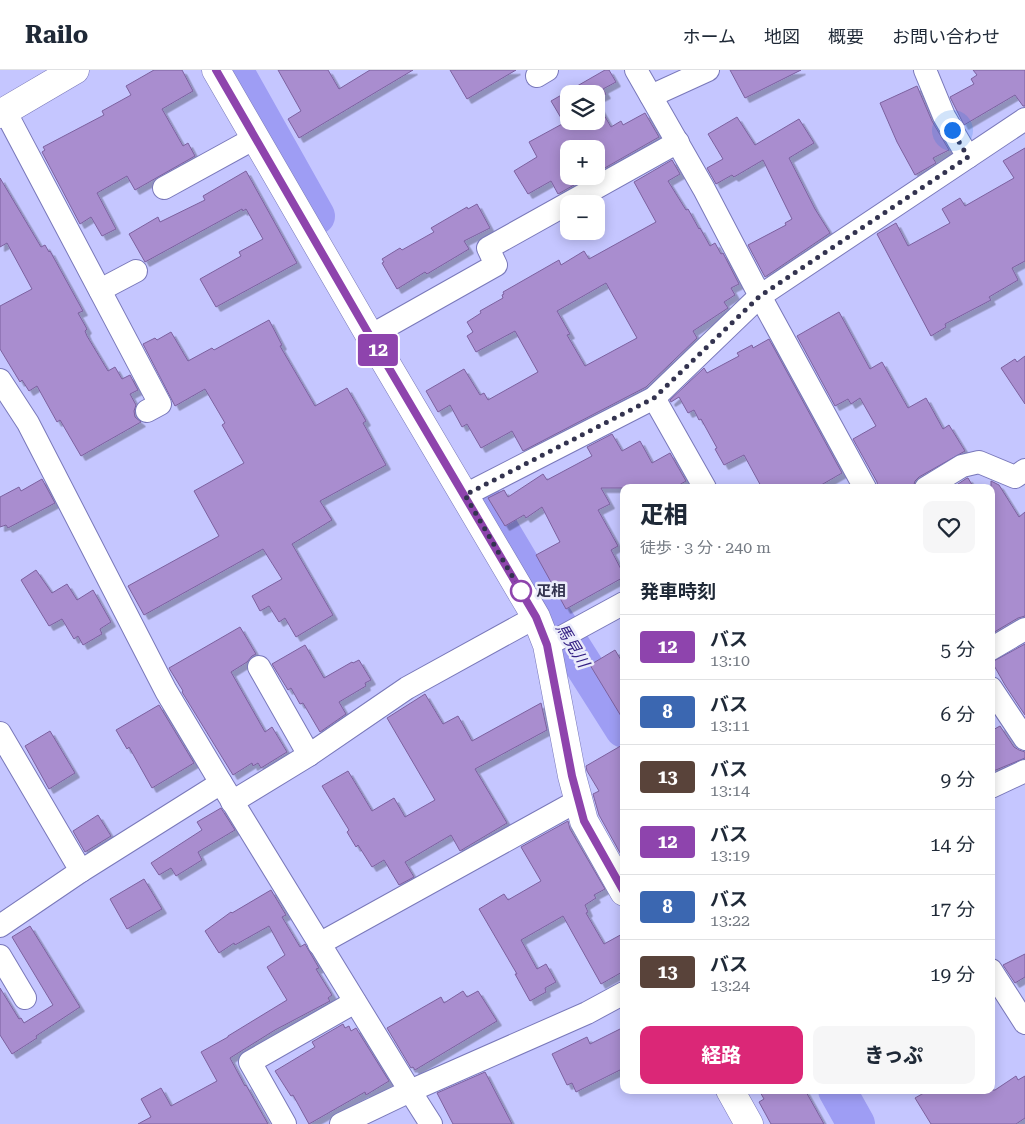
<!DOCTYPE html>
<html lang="ja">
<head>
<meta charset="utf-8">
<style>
  body { margin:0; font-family:"Roboto Serif","Noto Sans JP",serif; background:#f6f6f7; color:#1f2937; height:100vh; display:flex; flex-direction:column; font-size:19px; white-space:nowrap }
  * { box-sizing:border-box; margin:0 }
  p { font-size:16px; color:#747a83 }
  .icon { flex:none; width:28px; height:28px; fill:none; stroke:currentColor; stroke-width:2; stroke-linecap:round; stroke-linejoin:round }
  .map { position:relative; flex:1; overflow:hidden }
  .sheet { position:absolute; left:620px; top:414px; width:375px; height:610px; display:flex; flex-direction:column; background:#fff; border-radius:10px; box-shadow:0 2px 12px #0003 }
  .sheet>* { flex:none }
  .badge { padding:0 10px; border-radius:4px; font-size:18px; line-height:32px }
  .controls { position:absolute; left:560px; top:15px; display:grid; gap:10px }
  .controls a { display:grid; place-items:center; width:45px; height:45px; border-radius:10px; background:#fff; box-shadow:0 2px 12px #0003; font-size:25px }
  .you { position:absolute; width:25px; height:25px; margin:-12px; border:4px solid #fff; border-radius:50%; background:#1a73e8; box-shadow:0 0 0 8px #1a73e833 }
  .map>.badge { position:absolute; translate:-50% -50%; box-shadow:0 0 0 2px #fff }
  h2 { padding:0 20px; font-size:19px; line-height:45px }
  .round { display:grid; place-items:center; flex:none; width:52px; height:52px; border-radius:10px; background:#f6f6f7 }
  .summary { display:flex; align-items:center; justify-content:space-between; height:85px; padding:0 20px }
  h1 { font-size:24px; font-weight:800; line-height:38px }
  .action { display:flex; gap:10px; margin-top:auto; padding:10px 20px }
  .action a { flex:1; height:58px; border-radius:10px; background:#db2777; color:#fff; font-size:20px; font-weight:800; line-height:58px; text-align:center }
  .action a+a { background:#f6f6f7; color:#1f2937 }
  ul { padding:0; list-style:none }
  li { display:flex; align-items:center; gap:15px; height:65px; padding:0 20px; border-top:1px solid #e0e1e3 }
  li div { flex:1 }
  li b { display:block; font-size:19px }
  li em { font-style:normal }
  li .badge { min-width:55px; font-weight:700; text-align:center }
  header { display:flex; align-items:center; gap:30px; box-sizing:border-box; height:70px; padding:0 25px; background:#fff; border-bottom:1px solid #e0e1e3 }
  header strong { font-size:24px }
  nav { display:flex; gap:28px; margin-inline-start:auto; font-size:18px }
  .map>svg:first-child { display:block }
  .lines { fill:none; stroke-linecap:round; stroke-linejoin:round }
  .river { stroke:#9e9df4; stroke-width:38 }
  .building { fill:#a98dcf; stroke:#7c619f; fill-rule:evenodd; filter:url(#shadow) }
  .minor-casing { stroke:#7978ba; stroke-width:24 }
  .major-casing { stroke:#7978ba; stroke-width:29 }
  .minor { stroke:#fff; stroke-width:22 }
  .major { stroke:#fff; stroke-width:28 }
  .line-casing { stroke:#fff; stroke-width:11 }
  .line { stroke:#8e44ad; stroke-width:8 }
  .walk { stroke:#33334f; stroke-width:5; stroke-dasharray:0 9 }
  .stop-dot { fill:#fff; stroke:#8e44ad; stroke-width:2.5 }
  .labels { text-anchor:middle; stroke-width:5; stroke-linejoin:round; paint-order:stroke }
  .stop-label { font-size:15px; font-weight:bold; fill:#33334f; stroke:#ebecfa; text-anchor:start }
  .water-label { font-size:16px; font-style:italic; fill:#342084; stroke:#ebecfa }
</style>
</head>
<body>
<header>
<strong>Railo</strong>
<nav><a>ホーム</a><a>地図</a><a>概要</a><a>お問い合わせ</a></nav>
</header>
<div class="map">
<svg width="1025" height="1054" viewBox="0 0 1025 1054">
  <defs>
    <filter id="shadow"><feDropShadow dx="4.5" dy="4.5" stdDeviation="0" flood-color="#0004"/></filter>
  </defs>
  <rect width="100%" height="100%" fill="#c5c6ff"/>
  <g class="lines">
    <g class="river">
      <polyline points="234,0 316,146"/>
      <polyline points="480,426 539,525 624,659"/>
      <polyline points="837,1020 856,1054"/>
    </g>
  </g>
  <g class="building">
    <polygon points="154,0 182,0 193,21 162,39 183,76 188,73 195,86 135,120 127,106 97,123 116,159 102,166 91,147 80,154 42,82 45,80 43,77 104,45 102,41 131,25 126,16"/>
    <polygon points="278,0 328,0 339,19 370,0 413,0 299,68 288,49 301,41"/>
    <polygon points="450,0 516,0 467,29"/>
    <polygon points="605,0 609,0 616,12 603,19 606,24 596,29 596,24 569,24 569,51 596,51 596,31 611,57 621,51 623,55 645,43 659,67 596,103 596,79 569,79 569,106 590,106 558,124 551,111 528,124 514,101 537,87 529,72 564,53 551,31"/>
    <polygon points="730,0 801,0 745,28"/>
    <polygon points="973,0 1025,0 1025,36 1023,36 1015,25 964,55 950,27 974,14 971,9 977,5"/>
    <polygon points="917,16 932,51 949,80 933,88 936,93 915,105 897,72 880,33"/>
    <polygon points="737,47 755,75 799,49 814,73 789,88 815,139 830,163 765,207 748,175 786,155 785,153 792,149 763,90 734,107 732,105 716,114 707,98 723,89 708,64"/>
    <polygon points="1025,78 1025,191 1012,198 1018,210 989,227 991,230 945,254 946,257 931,266 877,164 896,153 908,176 950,153 942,139 960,128 965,136 1014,108 1003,91"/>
    <path d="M 672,90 L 680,104 L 668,111 L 686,140 L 688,139 L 699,159 L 700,158 L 710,176 L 715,173 L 721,184 L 723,183 L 739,214 L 731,218 L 735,225 L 724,232 L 728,238 L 693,261 L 697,268 L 646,317 L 523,381 L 512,361 L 481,378 L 467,354 L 462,357 L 450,335 L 438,342 L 426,321 L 464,299 L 480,325 L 484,323 L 488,330 L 538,302 L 515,261 L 476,282 L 467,266 L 473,262 L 467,252 L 481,243 L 480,241 L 503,228 L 502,225 L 504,224 L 503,222 L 559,190 L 561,195 L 584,181 L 589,189 L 656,152 L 634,112 ZM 606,213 L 637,268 L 585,296 L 567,265 L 570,264 L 557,241 Z"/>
    <polygon points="246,101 297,193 216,237 200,209 241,186 239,182 263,169 246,139 243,141 242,139 145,192 129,164 158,147 160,152 205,130 203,126"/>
    <polygon points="0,108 41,177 45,175 49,182 50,181 83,241 78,243 87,259 85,261 87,266 108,301 115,297 122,309 130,305 138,320 130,324 136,335 134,341 135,347 141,352 81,386 60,350 57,352 37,316 29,321 22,310 20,312 0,279 0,236 32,219 7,173 0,177"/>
    <polygon points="477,134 490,158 464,171 469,179 427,204 425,202 397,219 382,193 384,192 382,189 400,178 402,180 434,162 431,158 467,137 468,139"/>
    <polygon points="839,242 870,299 882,292 908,338 926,328 943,359 949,355 965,381 919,407 915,411 913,418 878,418 877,412 853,369 876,356 860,328 851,334 848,329 835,336 797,266"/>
    <polygon points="269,250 282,275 280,276 315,336 347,318 366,351 363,353 386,395 320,431 332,450 292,474 333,545 296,567 285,548 279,552 269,536 260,541 252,526 282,509 263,479 144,545 128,516 219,466 194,421 244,393 222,355 225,353 205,319 175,336 143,274 155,268 157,270 171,262 188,291 212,278 214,280"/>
    <polygon points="769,269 842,403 816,418 762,418 744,385 724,395 715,379 717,378 701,349 699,350 694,340 688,343 679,327 671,332 670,330 704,298 707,303 739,286 737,283 752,275 753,278"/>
    <polygon points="1025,286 1025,334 1001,298 1015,289 1017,292"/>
    <polygon points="612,364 622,381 640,371 652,393 670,383 686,411 674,418 601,418 610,434 598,440 618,476 611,480 624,505 624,507 566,539 536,485 560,472 542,437 526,448 524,445 505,456 488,428 504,420 508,427 543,404 547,410 592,386 587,377"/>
    <polygon points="968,408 974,418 952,418 967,408"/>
    <polygon points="42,409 55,433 8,458 6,455 0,457 0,427 19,417 21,421"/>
    <polygon points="991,411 999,415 1019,447 1025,442 1025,546 1018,548 991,564"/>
    <polygon points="36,500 52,523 67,514 77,530 93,520 111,552 100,559 102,564 83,575 78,566 74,569 62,549 49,556 21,510"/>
    <polygon points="240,557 256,584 252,586 247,592 231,602 265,662 272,657 287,682 261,698 258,693 253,696 252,693 233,705 182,622 183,621 169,598"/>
    <polygon points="1025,574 1025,645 1005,615 992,592"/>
    <polygon points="305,575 324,608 352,592 353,593 359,590 371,610 365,613 366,616 339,632 346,644 320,662 303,633 300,634 291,618 288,620 272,594"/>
    <polygon points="615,580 624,595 624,651 590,595"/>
    <polygon points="425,624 443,654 458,646 472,671 541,633 547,660 475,699 507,753 460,781 451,765 405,792 414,807 399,815 384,790 372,797 358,775 356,777 347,762 349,760 322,716 348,701 372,741 394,728 405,747 435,730 387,648"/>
    <polygon points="159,635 194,693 152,718 129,677 127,679 116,660"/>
    <polygon points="1000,656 1014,677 1019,680 1025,682 1025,688 991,702 991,661"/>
    <polygon points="50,661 75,703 49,719 25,676"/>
    <polygon points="624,674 624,790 599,745 593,724 599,721 587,701 586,696"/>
    <polygon points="221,738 235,760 198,782 202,790 176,806 171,798 159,805 151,793 202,760 197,752"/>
    <polygon points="98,745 111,766 85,782 73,761"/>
    <polygon points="568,751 570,759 605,819 594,825 596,828 585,835 588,842 586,843 604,874 624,863 624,901 601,914 563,846 521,870 537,899 546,894 556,912 545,918 546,922 530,931 515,904 517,904 479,839 504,824 508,830 541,811 521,777"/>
    <polygon points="144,809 162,839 127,859 110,829"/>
    <polygon points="271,820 286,845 282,847 300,877 305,874 319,898 316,899 332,925 328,928 330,931 275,960 230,988 245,1016 246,1015 268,1054 138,1054 151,1047 141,1029 161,1018 171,1036 217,1011 201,982 228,967 228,966 287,930 267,897 285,885 269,856 235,875 234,873 219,883 205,861 231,842 232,843"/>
    <polygon points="30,856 80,937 36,966 37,968 12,984 0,965 0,918 19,949 21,948 24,953 53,935 12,867"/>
    <polygon points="1025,884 1025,907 1015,913 1003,895"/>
    <polygon points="463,921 467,927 478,921 497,951 415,1000 413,997 411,998 387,958 441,927 444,933"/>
    <polygon points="343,954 345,958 349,956 351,961 356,958 389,1011 366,1025 365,1022 309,1054 293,1025 291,1026 275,1001 315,977 312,972"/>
    <polygon points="624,957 624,998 576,1022 572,1013 567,1015 552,984 587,967 590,974"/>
    <polygon points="485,1002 512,1054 453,1054 437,1023"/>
    <polygon points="1016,1006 1018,1010 1025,1006 1025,1048 1016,1054 931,1054 915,1028 929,1020 995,1020"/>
    <polygon points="759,1020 805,1020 824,1054 771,1054 759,1032 764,1029"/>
  </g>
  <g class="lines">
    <defs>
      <g id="minor">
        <polyline points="636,0 704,119 760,226 865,418"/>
        <polyline points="925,0 944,46 968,87"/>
        <polyline points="537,6 547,0"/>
        <polyline points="651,26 708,0"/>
        <polyline points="5,41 160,334 147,341"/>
        <polyline points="164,118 255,68"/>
        <polyline points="100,220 136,201"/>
        <polyline points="370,266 496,195 488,178 678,72"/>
        <polyline points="0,310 28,353 166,621 221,713 410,1021 431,1054"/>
        <polyline points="654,328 705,418"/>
        <polyline points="926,418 962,396 979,392 1015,407 1025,400"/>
        <polyline points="465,425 654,328 760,226 1025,49"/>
        <polyline points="547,575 624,533"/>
        <polyline points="991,579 1025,559"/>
        <polyline points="259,597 309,685"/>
        <polyline points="991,618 1025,669"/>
        <polyline points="0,663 81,801"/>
        <polyline points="991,717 1025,701"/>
        <polyline points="232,732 309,685 407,618 536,547"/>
        <polyline points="0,856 81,801 221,713"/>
        <polyline points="319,874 579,730"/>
        <polyline points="0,886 25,928"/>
        <polyline points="991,900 1025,953"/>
        <polyline points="285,1054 250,992 355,932"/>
        <polyline points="341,1054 410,1021 587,943 624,923"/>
      </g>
      <g id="major">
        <polyline points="216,0 370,266 536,547 547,575 572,706 584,751 624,822"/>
        <polyline points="0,44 75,0"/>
        <polyline points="730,1020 749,1054"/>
      </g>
    </defs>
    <use href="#minor" class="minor-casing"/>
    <use href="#major" class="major-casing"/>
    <use href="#minor" class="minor"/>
    <use href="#major" class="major"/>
  </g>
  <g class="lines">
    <defs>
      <polyline id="line" points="216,0 370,266 536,547 547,575 572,706 584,751 624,822"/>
    </defs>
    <use href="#line" class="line-casing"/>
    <use href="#line" class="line"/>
    <polyline class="walk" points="521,521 465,425 654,328 760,226 968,87 952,60"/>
  </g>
  <circle class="stop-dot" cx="521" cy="521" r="10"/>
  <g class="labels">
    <g class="stop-label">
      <text x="536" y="526">疋相</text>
    </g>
    <g class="water-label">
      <text transform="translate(573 575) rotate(59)" y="6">馬見川</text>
    </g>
  </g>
</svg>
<div class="controls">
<a><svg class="icon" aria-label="layers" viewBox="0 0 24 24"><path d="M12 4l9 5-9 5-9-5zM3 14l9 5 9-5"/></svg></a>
<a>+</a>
<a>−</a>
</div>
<div class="you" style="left:952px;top:60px"></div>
<b class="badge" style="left:378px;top:280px;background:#8e44ad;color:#fff">12</b>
<section class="sheet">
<div class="summary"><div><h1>疋相</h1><p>徒歩 · 3 分 · 240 m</p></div><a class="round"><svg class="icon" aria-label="heart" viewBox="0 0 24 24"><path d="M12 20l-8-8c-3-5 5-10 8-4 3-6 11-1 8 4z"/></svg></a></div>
<h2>発車時刻</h2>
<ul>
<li><span class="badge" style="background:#8e44ad;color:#fff">12</span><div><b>バス</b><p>13:10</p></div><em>5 分</em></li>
<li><span class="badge" style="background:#3b67b1;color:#fff">8</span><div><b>バス</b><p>13:11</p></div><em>6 分</em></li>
<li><span class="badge" style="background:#59433a;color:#fff">13</span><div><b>バス</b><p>13:14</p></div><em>9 分</em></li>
<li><span class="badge" style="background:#8e44ad;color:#fff">12</span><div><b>バス</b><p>13:19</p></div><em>14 分</em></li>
<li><span class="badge" style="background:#3b67b1;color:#fff">8</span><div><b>バス</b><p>13:22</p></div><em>17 分</em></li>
<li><span class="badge" style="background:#59433a;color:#fff">13</span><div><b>バス</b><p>13:24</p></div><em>19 分</em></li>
</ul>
<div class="action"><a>経路</a><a>きっぷ</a></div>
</section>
</div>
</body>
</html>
